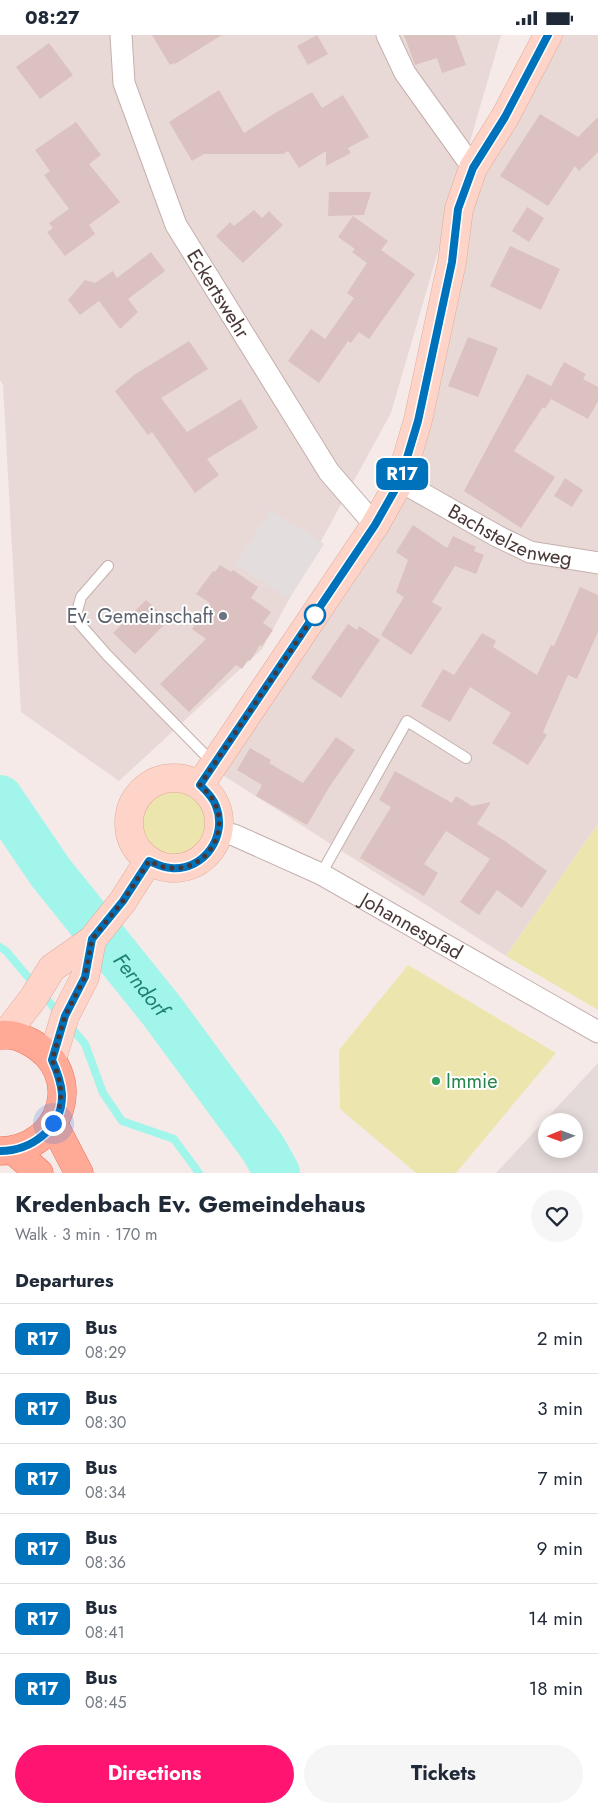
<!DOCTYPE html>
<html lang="en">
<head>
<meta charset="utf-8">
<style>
  body { margin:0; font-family:Jost,sans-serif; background:#f6f6f7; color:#1f2937; height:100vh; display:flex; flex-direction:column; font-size:19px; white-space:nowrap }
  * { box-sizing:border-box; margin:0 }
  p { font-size:16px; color:#747a83 }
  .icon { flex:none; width:28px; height:28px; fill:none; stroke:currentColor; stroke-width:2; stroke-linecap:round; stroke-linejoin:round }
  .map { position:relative; height:1138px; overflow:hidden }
  .sheet { display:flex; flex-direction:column; background:#fff; flex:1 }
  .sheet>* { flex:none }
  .badge { padding:0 10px; border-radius:8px; font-size:18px; line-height:32px }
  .needle { width:32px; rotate:269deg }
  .buttons { position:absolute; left:538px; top:1078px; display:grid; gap:10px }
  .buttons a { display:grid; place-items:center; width:45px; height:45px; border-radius:50%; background:#fff; box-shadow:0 2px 12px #0003; font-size:25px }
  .you { position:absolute; width:25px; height:25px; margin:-12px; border:4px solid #fff; border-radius:50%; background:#1a73e8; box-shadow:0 0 0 8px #1a73e833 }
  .map>.badge { position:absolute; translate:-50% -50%; box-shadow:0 0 0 2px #fff }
  h2 { padding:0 15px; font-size:19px; line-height:45px }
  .round { display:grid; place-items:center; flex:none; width:52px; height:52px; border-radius:26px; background:#f6f6f7 }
  .headline { display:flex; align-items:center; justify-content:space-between; height:85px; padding:0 15px }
  h1 { font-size:24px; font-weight:700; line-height:38px }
  .primary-button { display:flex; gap:10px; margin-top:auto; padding:10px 15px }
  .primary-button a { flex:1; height:58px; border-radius:30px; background:#ff1571; color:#fff; font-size:20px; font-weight:700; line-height:58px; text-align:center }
  .primary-button a+a { background:#f6f6f7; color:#1f2937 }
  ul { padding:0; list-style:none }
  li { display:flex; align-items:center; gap:15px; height:70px; padding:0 15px; border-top:1px solid #e0e1e3 }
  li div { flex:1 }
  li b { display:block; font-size:19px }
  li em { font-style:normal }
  li .badge { min-width:55px; font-weight:700; text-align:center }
  .status { display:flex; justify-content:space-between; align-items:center; height:35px; padding:0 25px; background:#fff; direction:ltr }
  .status svg { height:14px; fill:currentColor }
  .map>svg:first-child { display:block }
  .residential { fill:#e9d9d6 }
  .industrial { fill:#e5dada; fill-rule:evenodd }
  .green { fill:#ece6ae }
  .parking { fill:#e3dddd }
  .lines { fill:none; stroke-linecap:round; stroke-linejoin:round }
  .stream { stroke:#a1f5ea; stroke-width:8 }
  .river { stroke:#a1f5ea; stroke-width:46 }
  .building { fill:#dbc1c0 }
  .service-casing { stroke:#c4b0ad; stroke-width:12 }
  .minor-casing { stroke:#c4b0ad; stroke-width:23 }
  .secondary-casing { stroke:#e1a99b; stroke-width:29 }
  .primary-casing { stroke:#ec755f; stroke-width:29 }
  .service { stroke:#fff; stroke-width:10 }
  .minor { stroke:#fff; stroke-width:21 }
  .secondary { stroke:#ffd4c8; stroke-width:28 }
  .primary { stroke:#ffa997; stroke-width:28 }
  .line-casing { stroke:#fff; stroke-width:11 }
  .line { stroke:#0072bc; stroke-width:8 }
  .walk { stroke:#493736; stroke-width:5; stroke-dasharray:0 9 }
  .stop-dot { fill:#fff; stroke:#0072bc; stroke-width:2.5 }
  .worship-dot { fill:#6b7280; stroke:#fff; stroke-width:2 }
  .leisure-dot { fill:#2e9e5b; stroke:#fff; stroke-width:2 }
  .labels { text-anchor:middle; stroke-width:4; stroke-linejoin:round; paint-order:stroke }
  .street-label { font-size:20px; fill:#493736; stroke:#fff }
  .worship-label { font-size:20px; fill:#5b616d; stroke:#fff; text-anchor:end }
  .leisure-label { font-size:20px; fill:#27864d; stroke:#fff; text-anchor:start }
  .water-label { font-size:21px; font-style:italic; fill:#1f8175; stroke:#fff }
</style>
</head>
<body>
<div class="status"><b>08:27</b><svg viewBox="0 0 49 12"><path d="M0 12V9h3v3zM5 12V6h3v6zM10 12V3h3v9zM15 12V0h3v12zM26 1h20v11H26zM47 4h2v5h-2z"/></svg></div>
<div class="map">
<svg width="598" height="1138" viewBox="0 0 598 1138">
  <rect width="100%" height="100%" fill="#f5eae8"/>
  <g class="residential">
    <polygon points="0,0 501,0 391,378 262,614 119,746 21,677 3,350 0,345"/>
    <polygon points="549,0 598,0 598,789 506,921 221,739 364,528 457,208 482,143"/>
  </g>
  <path class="industrial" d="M 598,1028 L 598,1138 L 496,1138 ZM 546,1086 L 574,1086 L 574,1114 L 546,1114 Z"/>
  <g class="green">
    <circle cx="174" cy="788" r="45"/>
    <polygon points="598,789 598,975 506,921"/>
    <polygon points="408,930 556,1018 456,1138 416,1138 340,1074 339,1015"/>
  </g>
  <polygon class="parking" points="270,475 324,509 289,564 235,530"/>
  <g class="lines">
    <g class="stream">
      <polyline points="0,912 6,916 60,980"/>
      <polyline points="69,990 85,1009 103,1058 122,1086 174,1104 199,1138"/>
    </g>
    <path class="river" id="s1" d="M 0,763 L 51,838 L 162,976 L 263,1113 L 277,1138"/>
  </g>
  <g class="building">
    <polygon points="152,0 222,0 175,29 174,28 170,30"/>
    <polygon points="317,0 328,19 308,30 297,11"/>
    <polygon points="404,0 455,0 466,30 442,38 437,23 415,30"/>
    <polygon points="49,8 73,40 40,64 16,32"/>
    <polygon points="219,55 244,98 275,78 312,57 322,73 343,60 369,102 348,113 351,118 326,131 326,116 299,133 288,116 283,119 204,119 192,126 169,87"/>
    <polygon points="540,79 578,102 598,82 598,117 579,136 575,131 548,171 500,141"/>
    <polygon points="76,87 101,120 89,129 120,167 89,190 95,199 65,221 47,197 53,193 49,188 69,174 44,140 50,136 35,115"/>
    <polygon points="329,157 371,157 364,180 328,181"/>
    <polygon points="527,172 544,183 529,207 512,196"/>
    <polygon points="254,175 262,183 269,176 283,190 243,228 216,201 230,187 234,191"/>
    <polygon points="353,181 388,206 381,215 415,239 369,304 359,297 351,308 348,306 319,348 288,326 311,294 325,304 354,263 347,258 367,228 352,217 355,214 338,202"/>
    <polygon points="510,211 560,234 541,275 490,251"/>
    <polygon points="151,217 165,236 128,264 138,277 120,294 99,266 80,280 68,265 85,245 95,248 113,236 117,243"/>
    <polygon points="468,302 498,313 478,362 448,351"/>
    <polygon points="189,306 208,334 161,363 187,397 241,364 258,393 207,424 219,440 195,458 152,397 148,400 115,356 134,340"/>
    <polygon points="564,327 586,339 583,344 598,352 598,366 588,384 551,364 545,374 543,372 514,416 555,442 521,493 464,456 527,339 551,351"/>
    <polygon points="565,443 583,455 572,472 554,461"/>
    <polygon points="413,490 447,513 453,501 476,512 474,516 484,520 476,539 455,531 432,567 442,573 411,620 381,600 404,562 396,557 408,525 396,517"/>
    <polygon points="220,530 231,537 233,535 258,552 251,563 271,577 263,588 273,595 262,611 260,610 250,626 248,625 242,634 236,630 189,677 160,649 206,604 192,594 210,568 196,559 213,536 215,537"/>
    <polygon points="580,552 598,560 598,597 577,644 568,640 543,697 547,700 528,730 492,708 511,678 470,652 450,687 421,671 443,634 454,640 482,598 496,606 493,612 537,640 551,610 554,611"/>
    <polygon points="146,565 168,586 135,619 113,598"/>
    <polygon points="348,589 357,595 359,591 380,605 341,663 311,643"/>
    <polygon points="336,702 355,715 330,751 307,790 256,761 262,750 237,735 250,713 271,725 269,728 303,748"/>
    <polygon points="395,736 452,768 456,761 472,771 491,767 477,789 505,806 547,836 522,873 497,855 479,880 460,867 490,824 446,796 424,829 438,838 424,861 360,823 391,772 379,765"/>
  </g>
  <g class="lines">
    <defs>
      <g id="service">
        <polyline points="108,531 81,562 76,580 79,588 107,620 214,729"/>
        <polyline points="321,839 407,686 466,723"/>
      </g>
      <g id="minor">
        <path id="s2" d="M 121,0 L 124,48 L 176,190 L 329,437 L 375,490"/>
        <polyline points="387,0 405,38 473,133"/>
        <path id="s3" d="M 400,446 L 497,501 L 530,517 L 598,528"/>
        <path id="s4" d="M 219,797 L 234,800 L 321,839 L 598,997"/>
      </g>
      <g id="secondary">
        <circle cx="174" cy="788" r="45"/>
        <polyline points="200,750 375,490 400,446 418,385 452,227 459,174 473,133 505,82 548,0"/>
        <polyline points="5,1000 34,962 52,933 92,905 123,866 149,825"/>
        <polyline points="52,1025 65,981 85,942 92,905"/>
      </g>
      <g id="primary">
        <path d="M 0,1000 C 10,999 21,1002 30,1007 C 86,1037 64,1115 0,1116"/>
        <polyline points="53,1088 79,1138"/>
        <polyline points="14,1116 39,1138"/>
      </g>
    </defs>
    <use href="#service" class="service-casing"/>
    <use href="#minor" class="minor-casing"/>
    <use href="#secondary" class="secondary-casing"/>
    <use href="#primary" class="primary-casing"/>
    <use href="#service" class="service"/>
    <use href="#minor" class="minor"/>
    <use href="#secondary" class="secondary"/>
    <use href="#primary" class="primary"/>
  </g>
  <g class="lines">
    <defs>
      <path id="line" d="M 0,1116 C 31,1116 63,1093 62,1059 C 61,1047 57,1036 52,1025 L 65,981 L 85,942 L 92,904 L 123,866 L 149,826 C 156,829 163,833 171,833 C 204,836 228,801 216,771 C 213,762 206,756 200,750 L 375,490 L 400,446 L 418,386 L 452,227 L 458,174 L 473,133 L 505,82 L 548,0"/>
    </defs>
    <use href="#line" class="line-casing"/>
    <use href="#line" class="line"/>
    <path class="walk" d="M 53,1088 C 65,1066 62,1047 52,1025 L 65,981 L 85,942 L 92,904 L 123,866 L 149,826 C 156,829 163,833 171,833 C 204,836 228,801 216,771 C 213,762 206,756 200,750 L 320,572 L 315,580"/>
  </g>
  <circle class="stop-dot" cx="315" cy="580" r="10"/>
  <circle class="worship-dot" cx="223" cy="581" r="5"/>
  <circle class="leisure-dot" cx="436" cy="1046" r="5"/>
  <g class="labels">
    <g class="street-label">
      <text dy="7" stroke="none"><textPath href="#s2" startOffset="280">Eckertswehr</textPath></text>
      <text dy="7" stroke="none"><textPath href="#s3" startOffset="124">Bachstelzenweg</textPath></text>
      <text dy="7" stroke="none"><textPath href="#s4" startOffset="215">Johannespfad</textPath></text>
    </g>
    <g class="worship-label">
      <text x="213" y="588">Ev. Gemeinschaft</text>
    </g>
    <g class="leisure-label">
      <text x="446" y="1053">Immie</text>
    </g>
    <g class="water-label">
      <text dy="7" stroke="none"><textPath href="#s1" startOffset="234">Ferndorf</textPath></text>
    </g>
  </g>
</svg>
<div class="buttons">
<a><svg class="needle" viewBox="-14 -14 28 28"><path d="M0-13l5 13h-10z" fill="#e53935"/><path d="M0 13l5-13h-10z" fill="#747a83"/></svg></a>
</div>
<div class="you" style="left:53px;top:1088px"></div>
<b class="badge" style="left:402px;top:439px;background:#0072bc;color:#fff">R17</b>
</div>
<section class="sheet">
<div class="headline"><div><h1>Kredenbach Ev. Gemeindehaus</h1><p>Walk · 3 min · 170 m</p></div><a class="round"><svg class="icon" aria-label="heart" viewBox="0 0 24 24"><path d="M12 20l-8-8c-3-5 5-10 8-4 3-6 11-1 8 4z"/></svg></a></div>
<h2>Departures</h2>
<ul>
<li><span class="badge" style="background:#0072bc;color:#fff">R17</span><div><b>Bus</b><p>08:29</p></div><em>2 min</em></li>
<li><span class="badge" style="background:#0072bc;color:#fff">R17</span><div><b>Bus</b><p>08:30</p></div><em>3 min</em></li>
<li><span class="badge" style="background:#0072bc;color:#fff">R17</span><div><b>Bus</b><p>08:34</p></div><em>7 min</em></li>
<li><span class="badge" style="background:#0072bc;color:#fff">R17</span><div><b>Bus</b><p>08:36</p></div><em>9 min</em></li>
<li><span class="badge" style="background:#0072bc;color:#fff">R17</span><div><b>Bus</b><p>08:41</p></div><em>14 min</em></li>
<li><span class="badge" style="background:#0072bc;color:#fff">R17</span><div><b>Bus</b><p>08:45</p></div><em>18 min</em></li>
</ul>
<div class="primary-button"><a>Directions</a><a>Tickets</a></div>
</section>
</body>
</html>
